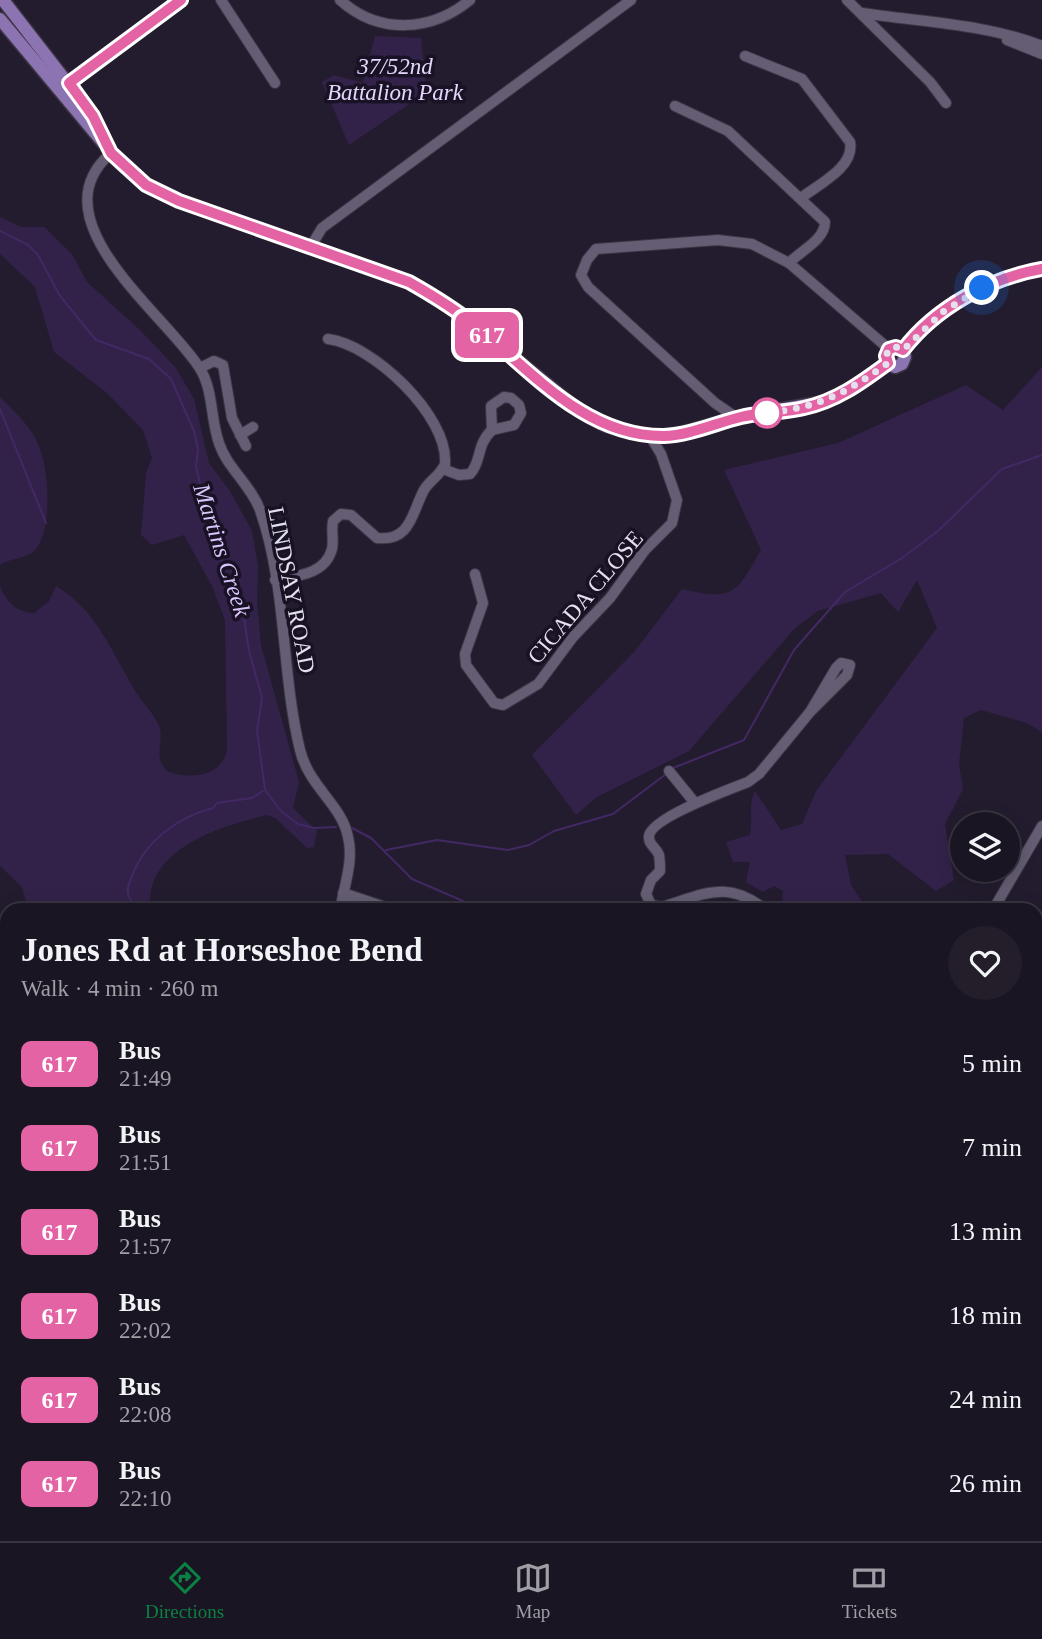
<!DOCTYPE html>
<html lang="en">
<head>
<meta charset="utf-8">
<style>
  body { margin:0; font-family:Georgia,serif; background:#231e2a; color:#f1f3f6; height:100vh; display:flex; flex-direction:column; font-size:26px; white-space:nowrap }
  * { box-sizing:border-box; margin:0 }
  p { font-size:23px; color:#9f9fa5 }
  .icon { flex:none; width:38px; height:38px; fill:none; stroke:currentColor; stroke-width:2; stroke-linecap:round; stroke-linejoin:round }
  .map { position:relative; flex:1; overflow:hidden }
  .panel { position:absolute; left:0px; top:903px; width:1043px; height:639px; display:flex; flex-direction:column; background:#1a1522; border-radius:21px 21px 0 0; box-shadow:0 4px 18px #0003,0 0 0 2px #383440 }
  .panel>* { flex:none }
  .badge { padding:0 14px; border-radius:10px; font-size:24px; line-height:46px }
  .tools { position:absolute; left:950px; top:812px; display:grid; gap:14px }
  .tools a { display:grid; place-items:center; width:70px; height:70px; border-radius:50%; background:#1a1522; box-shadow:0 4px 18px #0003,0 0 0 2px #383440; font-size:35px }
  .you { position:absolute; width:35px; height:35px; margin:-18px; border:5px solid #fff; border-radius:50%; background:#1a73e8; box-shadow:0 0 0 10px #1a73e833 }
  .map>.badge { position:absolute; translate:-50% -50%; box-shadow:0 0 0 4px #fff }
  .round { display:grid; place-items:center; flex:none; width:74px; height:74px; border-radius:37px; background:#231e2a }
  .headline { display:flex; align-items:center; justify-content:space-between; height:119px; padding:0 21px }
  h1 { font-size:33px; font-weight:700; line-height:52px }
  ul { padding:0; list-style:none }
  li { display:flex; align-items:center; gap:21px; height:84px; padding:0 21px }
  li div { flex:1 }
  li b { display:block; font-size:26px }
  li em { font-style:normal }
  li .badge { min-width:77px; font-weight:700; text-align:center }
  .tabs { display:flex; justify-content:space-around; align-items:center; height:98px; border-top:2px solid #383440; background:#1a1522; font-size:19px; color:#9f9fa5 }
  .tabs a { display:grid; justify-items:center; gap:4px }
  .tabs .current { color:#0b8043 }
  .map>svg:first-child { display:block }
  .green { fill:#322249 }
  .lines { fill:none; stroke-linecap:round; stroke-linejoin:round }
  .stream { stroke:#432964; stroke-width:2 }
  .minor-casing { stroke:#3c3645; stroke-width:12 }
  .major-casing { stroke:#3c3645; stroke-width:15 }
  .minor { stroke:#655d73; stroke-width:10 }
  .major { stroke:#8c74b2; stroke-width:12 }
  .line-casing { stroke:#fff; stroke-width:16 }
  .line { stroke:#e463a4; stroke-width:10 }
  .walk { stroke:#e4e0ed; stroke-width:7; stroke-dasharray:0 12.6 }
  .stop-dot { fill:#fff; stroke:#e463a4; stroke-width:3.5 }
  .labels { text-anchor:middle; stroke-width:7; stroke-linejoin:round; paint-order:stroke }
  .park-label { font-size:23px; font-style:italic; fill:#e4d6fc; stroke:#191224 }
  .street-label { font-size:23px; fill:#e4e0ed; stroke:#191224 }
  .water-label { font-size:24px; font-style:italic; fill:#d9c5fc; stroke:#191224 }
</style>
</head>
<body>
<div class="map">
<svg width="1042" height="1541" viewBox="0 0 1042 1541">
  <rect width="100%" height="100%" fill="#231c2e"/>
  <g class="green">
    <polygon points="375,36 421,38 427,92 349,145 322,82 334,75 363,83"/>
    <path d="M 0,217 L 21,227 L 44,227 L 72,254 L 87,282 L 141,331 L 176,368 L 194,399 L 209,463 L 230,491 L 252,531 L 258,566 L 257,603 L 261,645 L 299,782 L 293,808 L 317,831 L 314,847 L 307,848 L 275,818 L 267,815 C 220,826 142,850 151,910 L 28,910 L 22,887 L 0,866 L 0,586 C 6,602 16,612 34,613 L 49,601 L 56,586 C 95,608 112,652 134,689 C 141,701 153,713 159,725 C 165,743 152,756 167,771 C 189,780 222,777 227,750 L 225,620 L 212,586 L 184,535 L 152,545 L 141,535 L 146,473 L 152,458 L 143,430 L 107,393 L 54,352 L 35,287 L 0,254 Z"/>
    <path d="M 1042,367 L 1042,732 L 1027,723 L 981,710 L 964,718 L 959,764 L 963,789 L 945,824 L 954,880 L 936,891 L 888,854 L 845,855 L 851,885 L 868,910 L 847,910 L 835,902 L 818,910 L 781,910 L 783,891 L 774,886 L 763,892 L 746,882 L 750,862 L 733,862 L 726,842 L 750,835 C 753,820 748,804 755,791 L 781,830 L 802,824 L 816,791 L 937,628 L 917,580 L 898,612 L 881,593 L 818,611 L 795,628 L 689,751 L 597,797 L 576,815 L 532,755 L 635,651 L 682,589 C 734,601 735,595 761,550 L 724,470 L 838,443 L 966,385 L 1003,410 Z"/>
    <path d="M 0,397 C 14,411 30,425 38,444 C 49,468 53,530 35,550 C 27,559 10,558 0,565 Z"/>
    <polygon points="1042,926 1042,1227 1036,1238 1036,928"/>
    <polygon points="0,1047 7,1048 7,1335 0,1327"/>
    <polygon points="7,1359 7,1497 0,1490 0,1366"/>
    <polygon points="72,1535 298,1535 296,1541 65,1541"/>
    <polygon points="423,1535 540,1535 539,1541 423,1541"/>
  </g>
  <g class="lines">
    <g class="stream">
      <polyline points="0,231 28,245 38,255 60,296 96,340 149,359 171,379 194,431 198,450 196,467 213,535 222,562 235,572 240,590 249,651 262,698 257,731 265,790 281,811 298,824 314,828 336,827"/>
      <polyline points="0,409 46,523"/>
      <polyline points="673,768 744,740 794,650 845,592 902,558 938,531 1002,469 1042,455"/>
      <polyline points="348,826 371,838 412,879 484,910"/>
      <polyline points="386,850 437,840 508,850 529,845 554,831 613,814 666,774"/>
      <path d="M 140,910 C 137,906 131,902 129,897 C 126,890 129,883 132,876 C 145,841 178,817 213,808 L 217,803 L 252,798 L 263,791"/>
      <polyline points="1036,1047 1042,1044"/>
      <polyline points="0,1163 7,1158"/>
      <polyline points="0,1240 7,1236"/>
      <polyline points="1036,1457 1040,1455"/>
      <polyline points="480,1535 481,1541"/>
      <polyline points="897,1535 914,1538 921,1535"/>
      <polyline points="194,1541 196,1535"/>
      <polyline points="685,1541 686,1535"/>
    </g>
    <defs>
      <g id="minor">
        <polyline points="221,0 275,83"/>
        <path d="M 340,0 C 379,35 431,32 470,0"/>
        <polyline points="847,0 930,82 946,103"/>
        <path d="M 862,13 C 921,22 987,24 1042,46"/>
        <polyline points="1007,40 1042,54"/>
        <path d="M 745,56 L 802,79 L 850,142 C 855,167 819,184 801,198"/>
        <polyline points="64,88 181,0"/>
        <path d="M 675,106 L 728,131 L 825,222 C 825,240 800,251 789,263"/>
        <path d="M 111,153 C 35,219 163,312 199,367 C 214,390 210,418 219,443 C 227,468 251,485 260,510 C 287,587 281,672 300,750 C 309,787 342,805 348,837 C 354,860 344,887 340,910"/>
        <polyline points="311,246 322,228 631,0"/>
        <polyline points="200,368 214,361 223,365 232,418 246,446"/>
        <polygon points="504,397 511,398 519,405 521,413 514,425 492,430 491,406"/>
        <polyline points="737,418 715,403 588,287 581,275 587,260 596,249 718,240 752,244 789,263 889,349"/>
        <polyline points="240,435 253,427"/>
        <path d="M 443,469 L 459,475 L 470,474 C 482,461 476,445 492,430"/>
        <polyline points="475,574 483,603 465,654 466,665 494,703 503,705 538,684 573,637 610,598 645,550 672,523 677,500 661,454 650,436"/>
        <path d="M 275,580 C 296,576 325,575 332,549 C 334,540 331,530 333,521 L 341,514 L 351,515 L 377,538 C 411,542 412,512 424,490 C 430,480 440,476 445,464 C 449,416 372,344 328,339"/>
        <polyline points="669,771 695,803"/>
        <polyline points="343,893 394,910"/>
        <polyline points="342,901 372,910"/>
        <path d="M 766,910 C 727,879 705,894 662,907 L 651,905 L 646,894 L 651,880 L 660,871 C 660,866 660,860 659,855 C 656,847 648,845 649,836 C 651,818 730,789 748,782 L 759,774 L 810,712 L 836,668 L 841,663 L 850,665 L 847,675 L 810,712"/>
        <polyline points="993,910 1042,826"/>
        <polyline points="1036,1299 1042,1297"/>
        <polyline points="562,1541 564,1535"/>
      </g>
      <g id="major">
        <polyline points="3,0 93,116 104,137"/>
        <polyline points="0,19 120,163 146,185 179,201 409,282 442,301 473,324 582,413 607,426 650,436 674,435 743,416 824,402 848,391 888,363"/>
        <path d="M 903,350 C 936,307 989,278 1042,268"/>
        <polyline points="888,363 895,367 902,364 905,357 903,350"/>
        <polyline points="888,363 888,350 896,347 903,350"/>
      </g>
    </defs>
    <use href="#minor" class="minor-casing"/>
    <use href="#major" class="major-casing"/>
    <use href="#minor" class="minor"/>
    <use href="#major" class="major"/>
  </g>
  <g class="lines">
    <defs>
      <path id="line" d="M 181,0 L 69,83 L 93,116 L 111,153 L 146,185 L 179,201 L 409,282 C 432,295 455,309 476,326 C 531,371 586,437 664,436 C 690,435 716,423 741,417 C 762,412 784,413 804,408 C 837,401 862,382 888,363 L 886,356 L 889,349 L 896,347 L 903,350 C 936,307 990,278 1042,269"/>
    </defs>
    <use href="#line" class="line-casing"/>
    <use href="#line" class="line"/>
    <path class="walk" d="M 767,413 L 763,414 C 818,407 844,395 888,363 L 886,356 L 889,349 L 896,347 L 903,350 L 944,311 L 982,288"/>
  </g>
  <circle class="stop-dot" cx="767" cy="413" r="14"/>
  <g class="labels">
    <g class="park-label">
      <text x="395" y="74">37/52nd<tspan x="395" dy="26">Battalion Park</tspan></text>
    </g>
    <g class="street-label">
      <text transform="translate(292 590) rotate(79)" y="8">LINDSAY ROAD</text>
      <text transform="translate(585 597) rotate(-50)" y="8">CICADA CLOSE</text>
    </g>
    <g class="water-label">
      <text transform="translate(222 550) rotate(72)" y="8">Martins Creek</text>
    </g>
  </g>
</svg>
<div class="tools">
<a><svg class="icon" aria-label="layers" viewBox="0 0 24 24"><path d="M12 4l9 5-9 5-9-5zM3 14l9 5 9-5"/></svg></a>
</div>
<div class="you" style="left:982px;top:288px"></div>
<b class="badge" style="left:487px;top:335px;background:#e463a4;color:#fff">617</b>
<section class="panel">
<div class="headline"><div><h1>Jones Rd at Horseshoe Bend</h1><p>Walk · 4 min · 260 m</p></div><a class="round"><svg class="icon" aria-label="heart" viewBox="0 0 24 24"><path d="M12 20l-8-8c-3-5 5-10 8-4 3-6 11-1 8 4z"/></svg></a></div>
<ul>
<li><span class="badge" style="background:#e463a4;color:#fff">617</span><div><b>Bus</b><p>21:49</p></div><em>5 min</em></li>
<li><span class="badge" style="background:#e463a4;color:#fff">617</span><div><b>Bus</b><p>21:51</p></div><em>7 min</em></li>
<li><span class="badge" style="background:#e463a4;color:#fff">617</span><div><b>Bus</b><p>21:57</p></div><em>13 min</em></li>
<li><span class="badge" style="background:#e463a4;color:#fff">617</span><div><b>Bus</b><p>22:02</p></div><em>18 min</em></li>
<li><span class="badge" style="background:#e463a4;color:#fff">617</span><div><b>Bus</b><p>22:08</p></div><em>24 min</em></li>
<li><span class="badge" style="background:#e463a4;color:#fff">617</span><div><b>Bus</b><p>22:10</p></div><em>26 min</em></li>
</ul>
</section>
</div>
<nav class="tabs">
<a class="current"><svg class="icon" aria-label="directions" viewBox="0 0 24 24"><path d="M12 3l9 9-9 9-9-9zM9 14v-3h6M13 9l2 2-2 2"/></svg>Directions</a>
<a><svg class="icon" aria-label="map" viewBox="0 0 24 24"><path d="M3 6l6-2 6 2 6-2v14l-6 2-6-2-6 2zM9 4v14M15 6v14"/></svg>Map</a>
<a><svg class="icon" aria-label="tickets" viewBox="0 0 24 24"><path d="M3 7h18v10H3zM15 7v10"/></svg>Tickets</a>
</nav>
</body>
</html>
